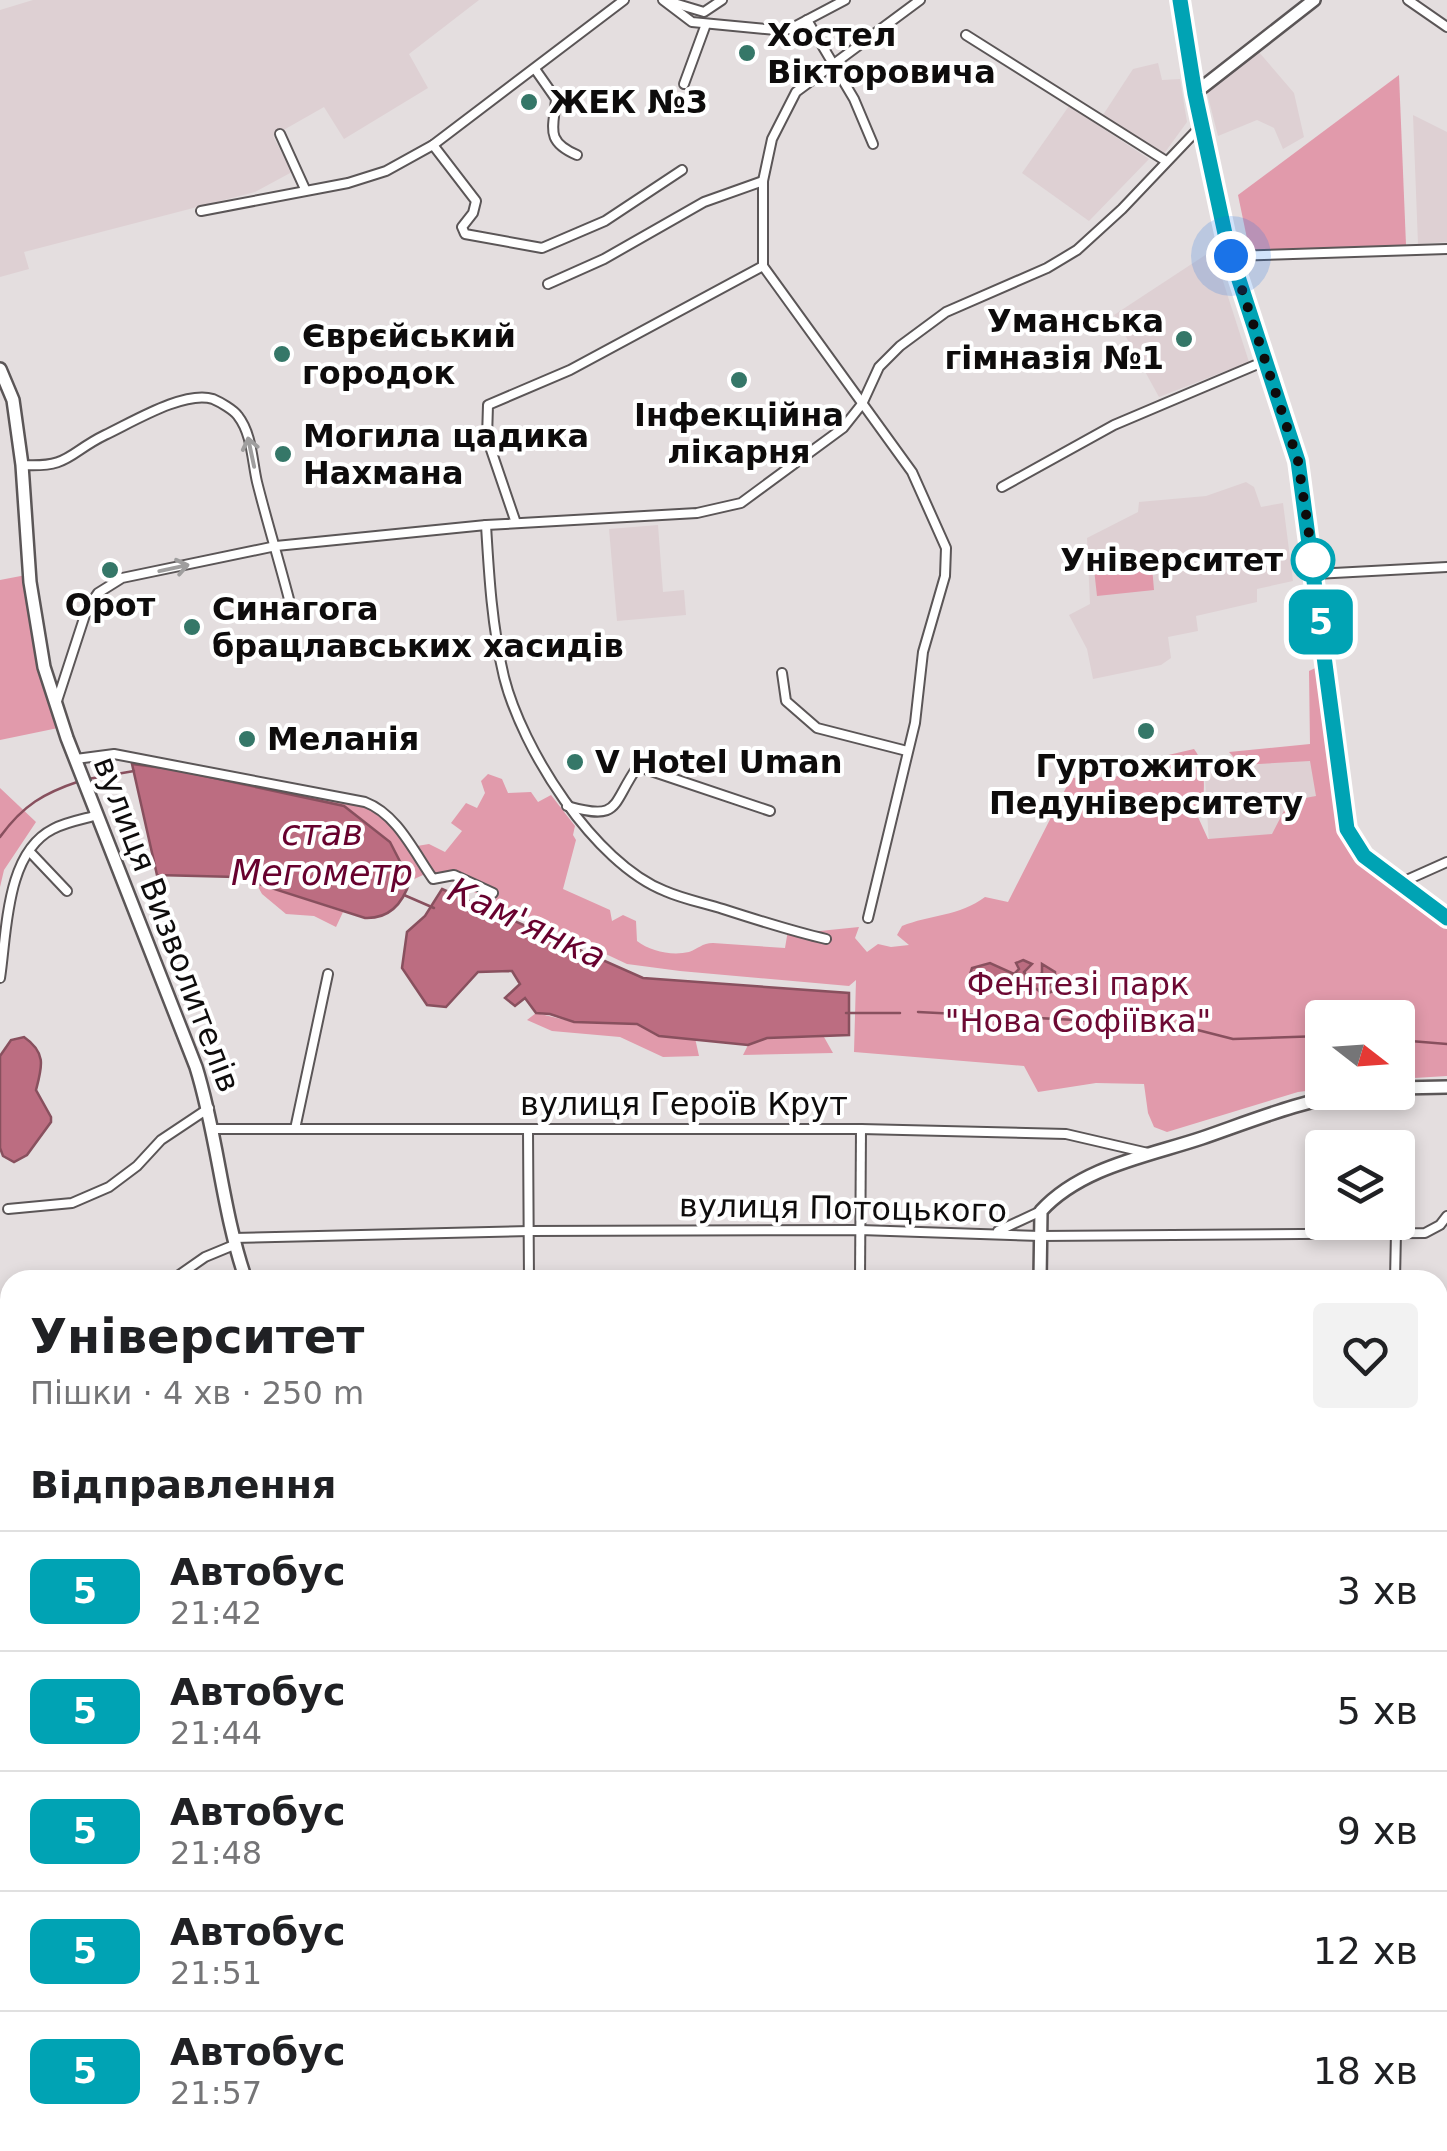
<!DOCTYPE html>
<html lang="uk">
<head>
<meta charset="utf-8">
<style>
  body { margin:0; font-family:"DejaVu Sans",sans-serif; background:#f2f2f2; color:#202124; height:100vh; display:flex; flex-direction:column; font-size:38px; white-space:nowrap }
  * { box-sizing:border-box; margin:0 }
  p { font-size:32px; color:#757577 }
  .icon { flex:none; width:55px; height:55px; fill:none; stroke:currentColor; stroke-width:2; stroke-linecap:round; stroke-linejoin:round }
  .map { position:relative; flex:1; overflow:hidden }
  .side { position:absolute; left:0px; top:1270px; width:1448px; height:882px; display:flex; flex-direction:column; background:#fff; border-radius:30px 30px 0 0; box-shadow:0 5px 15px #0003 }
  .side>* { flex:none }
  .badge { padding:0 20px; border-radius:15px; font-size:35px; line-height:65px }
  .needle { width:65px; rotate:107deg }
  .controls { position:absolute; left:1305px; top:1000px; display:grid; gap:20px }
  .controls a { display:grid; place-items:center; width:110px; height:110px; border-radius:10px; background:#fff; box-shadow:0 5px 15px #0003; font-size:50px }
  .you { position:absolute; width:50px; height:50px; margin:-25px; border:8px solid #fff; border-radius:50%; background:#1a73e8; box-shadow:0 0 0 15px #1a73e833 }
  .map>.badge { position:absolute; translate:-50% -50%; box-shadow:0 0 0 5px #fff }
  h2 { padding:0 30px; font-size:38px; line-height:90px }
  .round { display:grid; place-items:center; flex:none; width:105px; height:105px; border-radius:10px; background:#f2f2f2 }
  .summary { display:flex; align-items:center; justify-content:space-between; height:170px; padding:0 30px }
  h1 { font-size:48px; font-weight:700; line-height:75px }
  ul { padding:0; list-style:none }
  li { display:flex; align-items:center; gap:30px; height:120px; padding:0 30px; border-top:2px solid #e0e0e0 }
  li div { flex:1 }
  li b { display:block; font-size:38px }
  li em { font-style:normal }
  li .badge { min-width:110px; font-weight:700; text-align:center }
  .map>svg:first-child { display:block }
  .built { fill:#ded0d3 }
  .green { fill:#e19aab }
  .water { fill:#bc6d81; stroke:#88505e; stroke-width:2.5 }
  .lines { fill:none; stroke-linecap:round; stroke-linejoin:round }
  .stream { stroke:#88505e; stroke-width:2.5 }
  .street-casing { stroke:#5b5657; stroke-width:12 }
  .secondary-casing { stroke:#5b5657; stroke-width:16 }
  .street { stroke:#fff; stroke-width:8 }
  .secondary { stroke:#fff; stroke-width:11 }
  .oneway { stroke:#9f9e9e }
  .line-casing { stroke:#fff; stroke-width:22 }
  .line { stroke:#00a3b4; stroke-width:15 }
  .walk { stroke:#0e0c0c; stroke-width:10; stroke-dasharray:0 18 }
  .poi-dot { fill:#357768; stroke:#fff; stroke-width:4 }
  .stop-dot { fill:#fff; stroke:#00a3b4; stroke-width:5 }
  .labels { text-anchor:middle; stroke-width:8; stroke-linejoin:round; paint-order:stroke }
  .poi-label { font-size:32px; font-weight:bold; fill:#0e0c0c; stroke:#fff; text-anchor:start }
  .stop-label { font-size:32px; font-weight:bold; fill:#0e0c0c; stroke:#fff; text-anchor:end }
  .street-label { font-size:32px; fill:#0e0c0c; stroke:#fff }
  .park-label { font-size:32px; fill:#6d0933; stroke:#fff }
  .water-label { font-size:35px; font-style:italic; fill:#67012e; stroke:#fff }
</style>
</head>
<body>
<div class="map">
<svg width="1447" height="2151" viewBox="0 0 1447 2151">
  <rect width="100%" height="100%" fill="#e4dedf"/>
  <g class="built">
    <polygon points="33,0 479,0 409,54 428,88 344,139 324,107 273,136 292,172 255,192 24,252 29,269 0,277 0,10"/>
    <polygon points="1258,51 1294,93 1304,137 1283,149 1274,128 1257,120 1218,136 1206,89"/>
    <polygon points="1158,63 1162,80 1180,79 1187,122 1163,155 1103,115 1133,69"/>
    <polygon points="1069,106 1149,159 1089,221 1022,173"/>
    <polygon points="1413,115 1447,132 1447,242 1418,244"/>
    <polygon points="1213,250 1249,362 1159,397 1114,315"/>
    <polygon points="1246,482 1254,487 1261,507 1283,503 1293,581 1257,589 1257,602 1196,616 1198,631 1168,637 1171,658 1161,665 1093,679 1087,649 1069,615 1090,604 1087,538 1138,512 1139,502 1206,496"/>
    <polygon points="658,525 663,592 684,590 686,615 617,621 609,529"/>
    <polygon points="1320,750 1323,842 1209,844 1204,761"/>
  </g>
  <g class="green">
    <polygon points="1399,75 1406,245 1250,253 1238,195"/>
    <polygon points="1151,555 1154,590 1097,596 1093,560"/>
    <polygon points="26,575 58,728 0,740 0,580"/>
    <path d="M 1326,663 L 1347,829 L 1364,856 L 1447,918 L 1447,1076 L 1398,1079 L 1398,1018 L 1322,1018 L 1322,1089 L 1298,1092 L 1167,1132 L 1154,1127 L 1148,1113 L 1144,1084 L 1096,1083 L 1038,1092 L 1024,1066 L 854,1052 L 856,980 L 849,986 L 680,971 L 627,964 L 442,877 L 423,875 L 410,881 C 381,820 349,815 290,793 L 292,787 L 379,807 L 411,847 L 429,844 L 445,852 L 462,831 L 451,823 L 466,803 L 477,808 L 485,793 L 481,781 L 488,774 L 502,779 L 508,793 L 531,792 L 538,802 L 551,795 L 575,826 L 573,835 L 576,840 L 563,889 L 610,910 L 612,921 L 623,915 L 636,921 L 637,941 C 650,951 671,956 689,952 C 698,949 702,943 713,943 L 785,948 L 788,930 L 800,933 L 859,927 L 855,938 L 867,952 L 878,944 L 891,947 L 909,945 L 897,935 L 902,926 C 929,915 960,916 985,897 L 1008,902 L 1071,778 L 1114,777 L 1153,767 L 1164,756 L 1194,749 C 1207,764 1206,800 1198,817 L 1208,839 L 1272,834 L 1289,801 L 1316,796 L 1310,761 L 1241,765 L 1229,752 L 1310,744 L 1309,671 Z"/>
    <polygon points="0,788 36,822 4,870 0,887"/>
    <polygon points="256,883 343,912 336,927 314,916 286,914 262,894"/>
    <polygon points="536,1013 574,1022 637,1024 659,1036 695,1038 699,1056 663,1057 620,1037 552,1031 527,1020"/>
    <polygon points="824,1037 833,1053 743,1055 748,1045 767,1038"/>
    <polygon points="10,2123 10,2142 416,2143 391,2151 0,2151 0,2129"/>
  </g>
  <g class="water">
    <path d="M 132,764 L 172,769 L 344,806 L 390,842 L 410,881 C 403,903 390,919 365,918 L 237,877 L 157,875 Z"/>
    <polygon points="442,889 643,978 849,993 849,1035 767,1038 748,1045 659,1036 637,1024 574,1022 550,1014 536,1013 525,998 515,1006 505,998 520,984 512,971 478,972 446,1007 427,1005 402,968 407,932 425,916"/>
    <path d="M 1023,960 L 1032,964 L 1024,972 L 1030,980 L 1042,973 L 1042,964 L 1055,972 L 1055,980 L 1048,975 L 1044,979 L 1048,981 L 1046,987 L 1057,982 L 1056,990 L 1043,995 L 1037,989 C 1014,992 1008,980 982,986 L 969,978 L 972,968 L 990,963 L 1014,974 L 1019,969 L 1016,963 Z"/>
    <path d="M 24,1037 C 47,1053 42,1067 36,1090 L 51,1117 L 51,1122 L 27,1155 L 14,1162 L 3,1156 L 0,1148 L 0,1056 L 11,1040 Z"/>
  </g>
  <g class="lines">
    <g class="stream">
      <polyline points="88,779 134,771"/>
      <path d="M 0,837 C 23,805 44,793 80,781"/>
      <polyline points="404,895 434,908"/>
      <polyline points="918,1012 1178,1025 1233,1039 1322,1036"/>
      <polyline points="846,1013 900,1013"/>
      <polyline points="1398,1040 1447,1044"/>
    </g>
    <defs>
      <g id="street">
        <polyline points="663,0 692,22 776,30 790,29 845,0"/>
        <polyline points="1408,0 1447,27"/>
        <polyline points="667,1 704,12 722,0"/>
        <polyline points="807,20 854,99 873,144"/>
        <polyline points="966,35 1166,161"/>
        <path d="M 535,69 L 556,99 C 554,127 544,141 577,155"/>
        <polyline points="684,84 706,24"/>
        <polyline points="280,134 305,189"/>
        <polyline points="433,145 476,201 473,213 462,227 465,234 542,248 605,221 682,170"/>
        <polyline points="201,211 348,183 386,171 433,145 624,0"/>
        <polyline points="1231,256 1447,249"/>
        <polyline points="763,266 912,472 946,548 945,576 923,652 915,723 868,918"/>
        <polyline points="763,266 763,181 772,139 796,92 920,0"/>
        <polyline points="548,284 604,259 704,202 763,181"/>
        <path d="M 22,465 C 70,468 68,453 105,435 C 131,423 184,390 213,399 C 220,402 234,410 238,416 C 252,434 252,460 257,482 C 268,526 282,570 293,615"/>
        <polyline points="1002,487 1114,425 1265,361"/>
        <polyline points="516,523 487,438 488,405 570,370 763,266"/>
        <path d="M 486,525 C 489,576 492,627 504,677 C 522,749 594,863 665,891 C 683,899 704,903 723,909 C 757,920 791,931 826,939"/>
        <polyline points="1315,574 1447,567"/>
        <polyline points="782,673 786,701 817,728 907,751"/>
        <polyline points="57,701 87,609 98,593 122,578 276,546 486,525 697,513 741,503 843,428 862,404 879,367 900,346 946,312 1047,268 1077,250 1122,209 1201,126"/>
        <path d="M 76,759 L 114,754 L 365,802 C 397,814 414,852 433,879 L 454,875 L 493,893"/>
        <path d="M 567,806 C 620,821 611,806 636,769 L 642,768 L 770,811"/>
        <polyline points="30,852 67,891"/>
        <polyline points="1400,883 1447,862"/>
        <path d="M 0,978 C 7,934 5,853 53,829 C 66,822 84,819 98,815"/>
        <polyline points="213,1129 861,1129 1066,1134 1148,1153"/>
        <polyline points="295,1129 328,974"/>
        <polyline points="528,1130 529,1280"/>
        <polyline points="8,1209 72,1203 109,1187 137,1166 161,1140 209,1108"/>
        <polyline points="998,1231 1041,1211"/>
        <polyline points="233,1238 529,1231 860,1230 1040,1236 1425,1233 1440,1225 1447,1216"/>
        <polyline points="172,1280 205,1257 234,1245"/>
        <polyline points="860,1280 861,1129"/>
        <polyline points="1395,1280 1396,1232"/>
        <polyline points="1438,1336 1447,1336"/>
        <polyline points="1438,1436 1447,1436"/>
        <polyline points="0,1444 10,1434"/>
        <polyline points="1438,1540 1447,1541"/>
        <polyline points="1438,1656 1447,1635"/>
        <polyline points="855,2142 856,2151"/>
        <polyline points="1153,2142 1214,2145"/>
        <polyline points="707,2151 707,2142"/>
        <polyline points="1034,2151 1034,2142"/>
      </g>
      <g id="secondary">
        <polyline points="1180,0 1195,93 1227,243 1297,461 1347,829 1364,856 1447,918"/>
        <polyline points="1195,93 1314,0"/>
        <path d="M 0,369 L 13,400 L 22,465 L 30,582 L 44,667 L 67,738 L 196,1067 C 218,1137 222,1211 246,1280"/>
        <polyline points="1398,1088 1447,1087"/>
        <path d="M 1040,1280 L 1041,1211 C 1081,1167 1148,1156 1202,1138 C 1254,1120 1305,1099 1360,1092"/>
        <polyline points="451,2142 453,2151"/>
      </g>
    </defs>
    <use href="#street" class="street-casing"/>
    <use href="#secondary" class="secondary-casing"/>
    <use href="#street" class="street"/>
    <use href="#secondary" class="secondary"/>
  </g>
  <defs><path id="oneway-shaft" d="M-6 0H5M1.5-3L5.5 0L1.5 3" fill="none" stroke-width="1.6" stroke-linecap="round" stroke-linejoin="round" transform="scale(2.5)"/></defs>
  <g class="oneway">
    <use href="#oneway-shaft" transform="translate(251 452) rotate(-102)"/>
    <use href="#oneway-shaft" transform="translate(174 568) rotate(-12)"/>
  </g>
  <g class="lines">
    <defs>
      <polyline id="line" points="1180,0 1195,94 1227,243 1298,461 1347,829 1364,856 1447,918"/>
    </defs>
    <use href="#line" class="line-casing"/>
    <use href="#line" class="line"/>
    <polyline class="walk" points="1231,256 1298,461 1315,574 1313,560"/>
  </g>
  <g class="poi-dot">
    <circle cx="747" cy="53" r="10"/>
    <circle cx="529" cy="102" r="10"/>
    <circle cx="1184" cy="339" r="10"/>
    <circle cx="282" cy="354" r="10"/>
    <circle cx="739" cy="380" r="10"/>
    <circle cx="283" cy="454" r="10"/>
    <circle cx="110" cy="570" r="10"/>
    <circle cx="192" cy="627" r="10"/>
    <circle cx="1146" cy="731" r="10"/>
    <circle cx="247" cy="739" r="10"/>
    <circle cx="575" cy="762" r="10"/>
  </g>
  <circle class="stop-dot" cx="1313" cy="560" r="20"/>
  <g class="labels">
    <g class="poi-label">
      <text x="767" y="46">Хостел<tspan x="767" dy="37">Вікторовича</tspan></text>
      <text x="549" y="113">ЖЕК №3</text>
      <text x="1164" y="332" text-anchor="end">Уманська<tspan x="1164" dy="37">гімназія №1</tspan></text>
      <text x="302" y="347">Єврєйський<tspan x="302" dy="37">городок</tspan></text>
      <text x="739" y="426" text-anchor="middle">Інфекційна<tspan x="739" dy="37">лікарня</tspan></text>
      <text x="303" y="447">Могила цадика<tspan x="303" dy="37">Нахмана</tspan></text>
      <text x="110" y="616" text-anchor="middle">Орот</text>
      <text x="212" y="620">Синагога<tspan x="212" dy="37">брацлавських хасидів</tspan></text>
      <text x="267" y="750">Меланія</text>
      <text x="595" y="773">V Hotel Uman</text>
      <text x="1146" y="777" text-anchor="middle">Гуртожиток<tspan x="1146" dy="37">Педуніверситету</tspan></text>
    </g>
    <g class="stop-label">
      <text x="1283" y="571">Університет</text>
    </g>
    <g class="street-label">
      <text transform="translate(167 924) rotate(69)" y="11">вулиця Визволителів</text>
      <text x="684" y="1115">вулиця Героїв Крут</text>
      <text transform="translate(843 1208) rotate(1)" y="11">вулиця Потоцького</text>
    </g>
    <g class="park-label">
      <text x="1078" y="995">Фентезі парк<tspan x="1078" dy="37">"Нова Софіївка"</tspan></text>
    </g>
    <g class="water-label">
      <text x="322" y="845">став<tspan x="322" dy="40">Мегометр</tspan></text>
      <text transform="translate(527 923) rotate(25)" y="12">Кам'янка</text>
    </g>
  </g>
</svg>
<div class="controls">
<a><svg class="needle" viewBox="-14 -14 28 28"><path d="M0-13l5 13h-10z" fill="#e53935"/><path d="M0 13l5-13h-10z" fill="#757577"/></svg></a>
<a><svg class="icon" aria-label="layers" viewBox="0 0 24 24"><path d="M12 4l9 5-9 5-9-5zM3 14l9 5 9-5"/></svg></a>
</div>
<div class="you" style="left:1231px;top:256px"></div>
<b class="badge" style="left:1321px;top:622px;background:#00a3b4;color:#fff">5</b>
<section class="side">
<div class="summary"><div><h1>Університет</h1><p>Пішки · 4 хв · 250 m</p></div><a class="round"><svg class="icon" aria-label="heart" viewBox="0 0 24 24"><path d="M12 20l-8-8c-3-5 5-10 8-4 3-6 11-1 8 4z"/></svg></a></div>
<h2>Відправлення</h2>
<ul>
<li><span class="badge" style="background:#00a3b4;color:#fff">5</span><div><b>Автобус</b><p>21:42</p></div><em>3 хв</em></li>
<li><span class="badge" style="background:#00a3b4;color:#fff">5</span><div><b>Автобус</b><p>21:44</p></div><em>5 хв</em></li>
<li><span class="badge" style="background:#00a3b4;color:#fff">5</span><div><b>Автобус</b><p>21:48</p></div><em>9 хв</em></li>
<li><span class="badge" style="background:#00a3b4;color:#fff">5</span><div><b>Автобус</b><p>21:51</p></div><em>12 хв</em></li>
<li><span class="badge" style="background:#00a3b4;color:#fff">5</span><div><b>Автобус</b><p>21:57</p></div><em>18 хв</em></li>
</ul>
</section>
</div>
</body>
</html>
